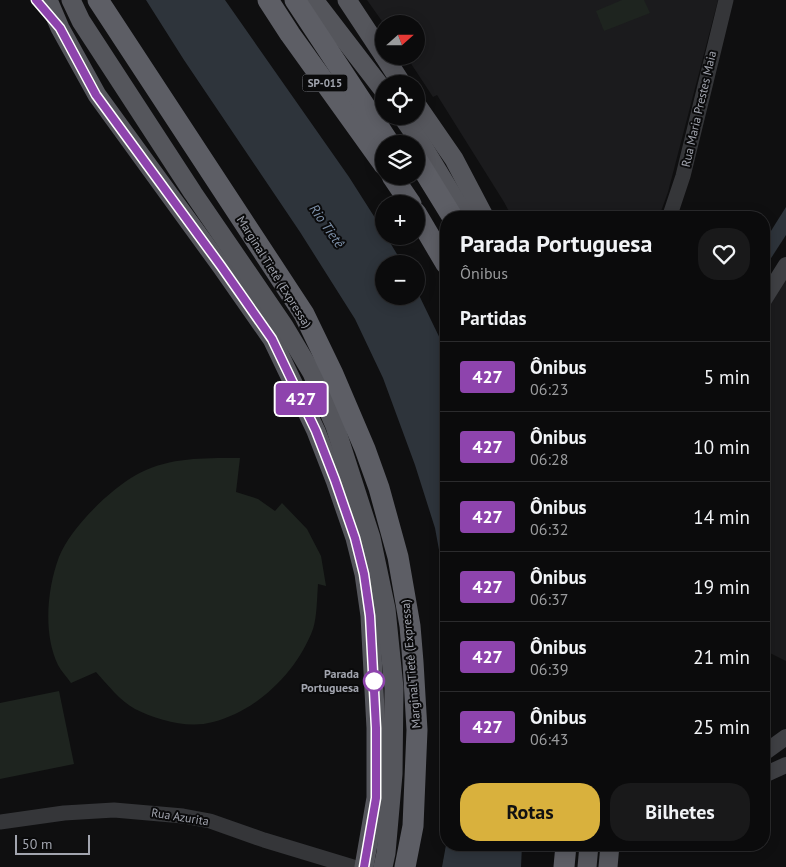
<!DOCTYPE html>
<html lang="pt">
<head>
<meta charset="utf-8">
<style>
  body { margin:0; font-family:"PT Sans",sans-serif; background:#19191a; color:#f1f3f6; height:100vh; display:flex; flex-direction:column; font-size:19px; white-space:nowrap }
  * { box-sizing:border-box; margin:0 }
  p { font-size:16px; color:#9a9b9d }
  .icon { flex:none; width:28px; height:28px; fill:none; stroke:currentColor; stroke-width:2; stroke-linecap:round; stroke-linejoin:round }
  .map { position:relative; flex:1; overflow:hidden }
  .drawer { position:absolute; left:440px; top:211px; width:330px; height:640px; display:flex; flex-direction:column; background:#0b0b0c; border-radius:20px; box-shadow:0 2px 12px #0003,0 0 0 1px #2b2b2d }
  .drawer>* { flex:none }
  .badge { padding:0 10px; border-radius:4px; font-size:18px; line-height:32px }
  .needle { width:32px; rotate:69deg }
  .fabs { position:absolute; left:375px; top:15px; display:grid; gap:10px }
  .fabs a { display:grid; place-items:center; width:50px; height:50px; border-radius:50%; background:#0b0b0c; box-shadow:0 2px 12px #0003,0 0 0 1px #2b2b2d; font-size:25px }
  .scale { position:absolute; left:15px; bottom:12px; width:75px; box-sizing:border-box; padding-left:5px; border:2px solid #a2a5af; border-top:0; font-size:14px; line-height:18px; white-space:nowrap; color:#a2a5af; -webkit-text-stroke:4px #0a0a0b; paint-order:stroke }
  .map>.badge { position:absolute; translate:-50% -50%; box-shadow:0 0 0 2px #fff }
  h2 { padding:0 20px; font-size:19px; line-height:45px }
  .round { display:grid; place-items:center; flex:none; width:52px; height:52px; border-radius:20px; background:#19191a }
  .head { display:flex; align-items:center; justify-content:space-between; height:85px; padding:0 20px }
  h1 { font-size:24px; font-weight:700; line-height:38px }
  .primary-button { display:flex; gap:10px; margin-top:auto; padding:10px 20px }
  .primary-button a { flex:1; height:58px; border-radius:20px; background:#d9b13d; color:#111; font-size:20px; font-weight:700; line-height:58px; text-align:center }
  .primary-button a+a { background:#19191a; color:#f1f3f6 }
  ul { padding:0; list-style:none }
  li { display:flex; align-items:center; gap:15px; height:70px; padding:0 20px; border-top:1px solid #2b2b2d }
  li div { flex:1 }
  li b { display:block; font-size:19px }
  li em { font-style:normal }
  li .badge { min-width:55px; font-weight:700; text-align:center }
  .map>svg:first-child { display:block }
  .built { fill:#1b1b1d }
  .green { fill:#1e241f }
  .water { fill:#2e343b }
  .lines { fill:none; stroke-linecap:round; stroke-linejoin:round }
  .tertiary { stroke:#353639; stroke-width:15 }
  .secondary { stroke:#3f4044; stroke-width:16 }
  .trunk { stroke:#55565c; stroke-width:19 }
  .motorway { stroke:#5d5e65; stroke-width:21 }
  .line-casing { stroke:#fff; stroke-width:11 }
  .line { stroke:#8e44ad; stroke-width:8 }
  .stop-dot { fill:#fff; stroke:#8e44ad; stroke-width:2.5 }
  .labels { text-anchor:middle; stroke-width:4; stroke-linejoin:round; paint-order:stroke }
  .shield { fill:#0a0a0b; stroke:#74767e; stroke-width:1 }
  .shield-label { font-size:11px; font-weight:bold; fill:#a2a5af }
  .street-label { font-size:12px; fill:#a2a5af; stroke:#0a0a0b }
  .stop-label { font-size:12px; font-weight:bold; fill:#a2a5af; stroke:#0a0a0b; text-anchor:end }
  .water-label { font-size:14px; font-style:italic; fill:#7c8fa7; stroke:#0a0a0b }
</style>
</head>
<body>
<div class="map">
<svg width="786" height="867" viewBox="0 0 786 867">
  <rect width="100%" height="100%" fill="#0f0f10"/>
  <g class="built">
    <polygon points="367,0 718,0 668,192 659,217 512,217 504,202 437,95 433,97 406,56 416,56 416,24 384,24"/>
    <polygon points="786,279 786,661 764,650 764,313"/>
  </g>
  <g class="green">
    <polygon points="622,0 644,0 650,13 604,31 596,11"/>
    <path d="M 240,458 L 236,492 L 258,499 L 275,511 L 282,503 L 307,529 L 321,556 L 326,586 L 318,584 C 317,597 317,617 313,629 C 297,672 257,711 213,722 C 188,729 157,720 135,709 C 120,701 107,684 96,672 L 71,683 C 67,677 61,671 58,665 C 43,634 47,589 59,557 C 70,529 109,490 136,475 C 167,457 205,458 240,458 Z"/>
    <polygon points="59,691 74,764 0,779 0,703"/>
  </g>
  <g class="water">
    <polygon points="146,0 225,0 349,177 384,232 384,236 386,236 403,264 384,264 384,296 416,296 416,289 446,351 446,588 435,528 415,465 383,378 355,319 300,232 184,60"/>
    <polygon points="786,207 786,235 764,269 764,242"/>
    <polygon points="446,845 522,845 521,867 442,867"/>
  </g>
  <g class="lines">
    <g class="tertiary">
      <polyline points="669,218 683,176 726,0"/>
      <polyline points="0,822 64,813 114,810 183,816 210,821 264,840 353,867"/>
    </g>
    <g class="secondary">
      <polyline points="764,300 786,265"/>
      <polyline points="764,753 786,737"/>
      <polyline points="764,775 786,765"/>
    </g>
    <g class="trunk">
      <polyline points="48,0 60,28 97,95 221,266 272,339 316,431 335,480 355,538 364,574 370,616 376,728 376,798 364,867"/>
      <polyline points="71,0 81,21 193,193 284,326 312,373 335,426 371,538 386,609 394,688 393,774 386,853 383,867"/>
      <polyline points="314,0 384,91"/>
      <polyline points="347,0 384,56"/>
      <polyline points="384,56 402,84"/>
      <polyline points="416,104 454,159 485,218"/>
      <polyline points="402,116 422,145 466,218"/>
      <polyline points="587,867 589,845"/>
      <polyline points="608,867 610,845"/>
    </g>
    <g class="motorway">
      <polyline points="98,0 304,314 333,374 365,449 379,488 398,557 410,626 413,662 417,730 413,826 405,867"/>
      <polyline points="268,0 290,34 384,165"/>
      <polyline points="295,0 390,144"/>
      <polyline points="416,158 453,218"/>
      <polyline points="392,176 411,204"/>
      <polyline points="416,213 446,264"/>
      <polyline points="564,867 566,845"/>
    </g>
  </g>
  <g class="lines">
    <defs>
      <polyline id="line" points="36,0 60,28 96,95 221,266 272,339 316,431 335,480 355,538 364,574 370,616 376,728 376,798 364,867"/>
    </defs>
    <use href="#line" class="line-casing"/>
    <use href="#line" class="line"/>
  </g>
  <circle class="stop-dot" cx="374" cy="681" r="10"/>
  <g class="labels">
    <rect class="shield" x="302.5" y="74.5" width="45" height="17" rx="4"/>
    <g class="shield-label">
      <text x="325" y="87">SP-015</text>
    </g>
    <g class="street-label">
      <text transform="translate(699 109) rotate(-77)" y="4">Rua Maria Prestes Maia</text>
      <text transform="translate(274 272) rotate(58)" y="4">Marginal Tietê (Expressa)</text>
      <text transform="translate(411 664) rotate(-95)" y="4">Marginal Tietê (Expressa)</text>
      <text transform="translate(180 817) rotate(9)" y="4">Rua Azurita</text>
    </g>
    <g class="stop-label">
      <text x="359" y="678">Parada<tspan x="359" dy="14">Portuguesa</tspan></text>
    </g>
    <g class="water-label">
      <text transform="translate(327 226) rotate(55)" y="5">Rio Tietê</text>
    </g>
  </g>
</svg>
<div class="fabs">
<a><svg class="needle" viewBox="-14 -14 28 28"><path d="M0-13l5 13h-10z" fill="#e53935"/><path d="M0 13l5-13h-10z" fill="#9a9b9d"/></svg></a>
<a><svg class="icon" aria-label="locate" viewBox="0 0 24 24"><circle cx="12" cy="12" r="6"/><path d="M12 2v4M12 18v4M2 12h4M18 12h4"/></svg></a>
<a><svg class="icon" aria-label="layers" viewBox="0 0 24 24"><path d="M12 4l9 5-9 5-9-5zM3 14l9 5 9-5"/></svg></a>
<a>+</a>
<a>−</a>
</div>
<div class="scale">50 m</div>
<b class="badge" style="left:301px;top:399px;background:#8e44ad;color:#fff">427</b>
<section class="drawer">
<div class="head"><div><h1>Parada Portuguesa</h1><p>Ônibus</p></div><a class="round"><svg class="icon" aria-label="heart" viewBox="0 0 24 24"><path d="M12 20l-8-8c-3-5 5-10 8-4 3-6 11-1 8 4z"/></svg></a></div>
<h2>Partidas</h2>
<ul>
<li><span class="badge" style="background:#8e44ad;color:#fff">427</span><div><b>Ônibus</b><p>06:23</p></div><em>5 min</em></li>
<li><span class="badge" style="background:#8e44ad;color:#fff">427</span><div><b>Ônibus</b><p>06:28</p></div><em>10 min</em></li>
<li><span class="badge" style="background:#8e44ad;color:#fff">427</span><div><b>Ônibus</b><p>06:32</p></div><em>14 min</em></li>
<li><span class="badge" style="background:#8e44ad;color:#fff">427</span><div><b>Ônibus</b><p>06:37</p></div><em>19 min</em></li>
<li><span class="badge" style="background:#8e44ad;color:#fff">427</span><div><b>Ônibus</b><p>06:39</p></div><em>21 min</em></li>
<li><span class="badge" style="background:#8e44ad;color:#fff">427</span><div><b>Ônibus</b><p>06:43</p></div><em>25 min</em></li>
</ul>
<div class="primary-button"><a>Rotas</a><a>Bilhetes</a></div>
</section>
</div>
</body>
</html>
